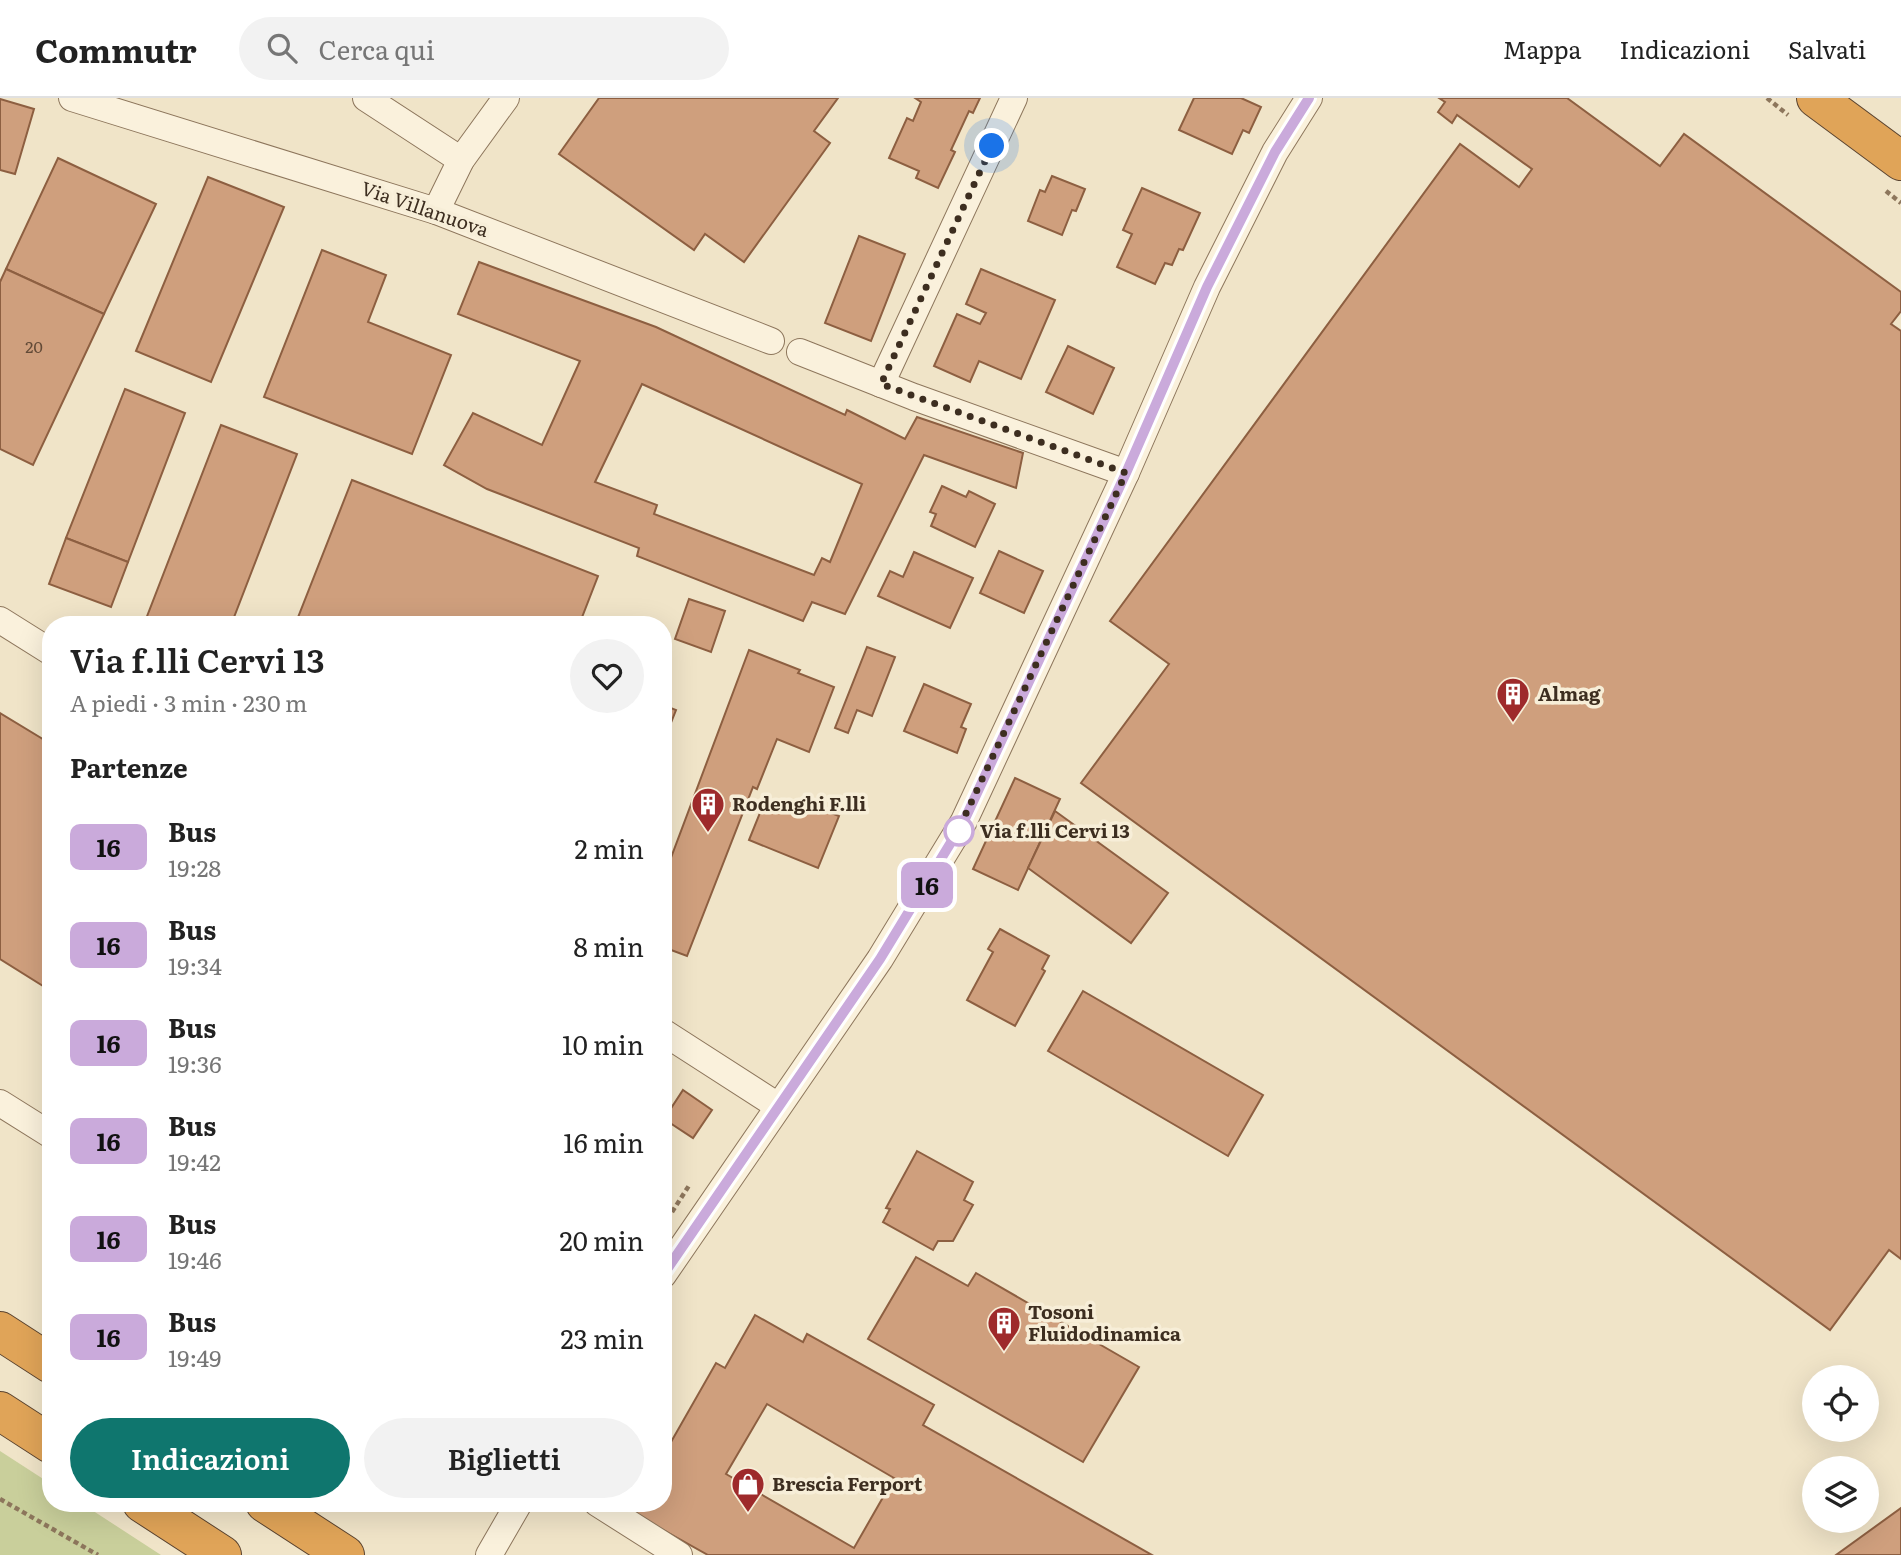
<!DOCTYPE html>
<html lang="it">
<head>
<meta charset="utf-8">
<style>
  body { margin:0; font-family:Literata,serif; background:#f2f2f2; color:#222; height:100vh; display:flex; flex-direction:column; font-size:26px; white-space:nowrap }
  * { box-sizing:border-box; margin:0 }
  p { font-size:23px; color:#767676 }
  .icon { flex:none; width:38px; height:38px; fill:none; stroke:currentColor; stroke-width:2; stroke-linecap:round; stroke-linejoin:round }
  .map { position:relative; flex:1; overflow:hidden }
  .panel { position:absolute; left:42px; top:518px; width:630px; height:896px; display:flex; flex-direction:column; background:#fff; border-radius:28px; box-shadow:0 7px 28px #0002 }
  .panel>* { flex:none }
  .badge { padding:0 14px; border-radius:10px; font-size:24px; line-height:46px }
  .tools { position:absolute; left:1802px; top:1267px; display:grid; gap:14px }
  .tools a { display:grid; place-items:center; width:77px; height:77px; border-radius:50%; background:#fff; box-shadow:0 7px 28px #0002; font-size:35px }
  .you { position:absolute; width:35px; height:35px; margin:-18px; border:5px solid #fff; border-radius:50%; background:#1a73e8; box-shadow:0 0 0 10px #1a73e833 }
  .map>.badge { position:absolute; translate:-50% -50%; box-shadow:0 0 0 4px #fff }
  h2 { padding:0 28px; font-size:26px; line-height:63px }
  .round { display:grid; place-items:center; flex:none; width:74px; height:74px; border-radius:37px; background:#f2f2f2 }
  .overview { display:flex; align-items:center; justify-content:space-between; height:119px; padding:0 28px }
  h1 { font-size:33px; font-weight:600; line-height:52px }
  .primary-button { display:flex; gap:14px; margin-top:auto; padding:14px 28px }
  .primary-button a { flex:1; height:80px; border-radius:42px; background:#0f766e; color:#fff; font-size:28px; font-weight:600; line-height:80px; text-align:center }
  .primary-button a+a { background:#f2f2f2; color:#222 }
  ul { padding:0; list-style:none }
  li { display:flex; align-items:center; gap:21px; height:98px; padding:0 28px }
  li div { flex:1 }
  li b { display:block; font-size:26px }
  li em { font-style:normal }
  li .badge { min-width:77px; font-weight:700; text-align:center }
  header { display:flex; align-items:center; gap:42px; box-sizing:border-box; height:98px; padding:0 35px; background:#fff; border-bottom:2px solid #e0e0e0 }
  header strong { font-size:33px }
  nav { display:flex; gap:38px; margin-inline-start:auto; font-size:24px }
  .search { width:490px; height:63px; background:#f2f2f2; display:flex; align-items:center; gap:18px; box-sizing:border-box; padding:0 24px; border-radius:38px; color:#767676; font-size:26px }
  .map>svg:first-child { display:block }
  .green { fill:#c9cf9b }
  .building { fill:#cf9f7d; stroke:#8d5f41; stroke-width:2; fill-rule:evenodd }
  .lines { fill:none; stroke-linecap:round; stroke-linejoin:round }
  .minor-casing { stroke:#8d765c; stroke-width:28 }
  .highway-casing { stroke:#5b4430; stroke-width:40 }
  .path { stroke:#8d765c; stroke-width:4.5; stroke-dasharray:5 3.5; stroke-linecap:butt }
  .minor { stroke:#faf1dc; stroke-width:26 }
  .highway { stroke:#e0a458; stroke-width:38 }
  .line-casing { stroke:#fff; stroke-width:16 }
  .line { stroke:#caaadb; stroke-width:10 }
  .walk { stroke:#3d2e20; stroke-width:7; stroke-dasharray:0 12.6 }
  .stop-dot { fill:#fff; stroke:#caaadb; stroke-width:3.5 }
  .labels { text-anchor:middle; stroke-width:7; stroke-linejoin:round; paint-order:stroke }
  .number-label { font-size:16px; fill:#624a37 }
  .street-label { font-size:19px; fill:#3d2e20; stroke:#f7eed8 }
  .poi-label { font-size:19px; font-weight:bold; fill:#3d2e20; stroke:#f7eed8; text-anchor:start }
  .stop-label { font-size:19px; font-weight:bold; fill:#3d2e20; stroke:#f7eed8; text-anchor:start }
</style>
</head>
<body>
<header>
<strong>Commutr</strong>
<div class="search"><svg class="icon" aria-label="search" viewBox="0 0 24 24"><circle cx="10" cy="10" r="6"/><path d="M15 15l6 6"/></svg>Cerca qui</div>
<nav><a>Mappa</a><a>Indicazioni</a><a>Salvati</a></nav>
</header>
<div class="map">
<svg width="1901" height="1457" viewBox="0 0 1901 1457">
  <rect width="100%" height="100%" fill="#f0e4c8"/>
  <polygon class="green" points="0,1353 51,1386 51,1405 81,1405 161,1457 0,1457"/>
  <g class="building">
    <polygon points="599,0 838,0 814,33 830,45 744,164 705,136 694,152 559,56"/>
    <polygon points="915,0 980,0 973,15 969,13 951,52 955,54 938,90 916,80 919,73 889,60 907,20 913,23 921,4"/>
    <polygon points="1194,0 1241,0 1261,9 1249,35 1243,32 1232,56 1179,32"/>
    <polygon points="1439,0 1567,0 1660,68 1684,36 1901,194 1901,213 1891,226 1901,233 1901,1161 1889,1152 1830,1232 1081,685 1169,566 1110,523 1460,46 1519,89 1532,71 1457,17 1452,25 1438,14 1445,4"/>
    <polygon points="0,1 34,11 15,76 0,72"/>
    <polygon points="58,60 156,106 104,216 6,171"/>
    <polygon points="1052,78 1085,91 1076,113 1072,112 1062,137 1028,123 1040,92 1045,94"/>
    <polygon points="208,79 284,109 211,284 136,253"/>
    <polygon points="1142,90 1200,115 1183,152 1179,151 1172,167 1165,165 1155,186 1117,169 1132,136 1123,132"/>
    <polygon points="859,138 905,156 871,243 825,225"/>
    <polygon points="322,152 386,177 368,224 451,257 412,356 264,299"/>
    <path d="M 479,164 L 656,229 L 845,317 L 847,312 L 905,341 L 917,319 L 1023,355 L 1016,390 L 924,357 L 845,516 L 812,504 L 803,523 L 637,458 L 639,450 L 487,391 L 444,367 L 473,315 L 542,347 L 580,263 L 458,216 ZM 642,286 L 862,386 L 830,464 L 822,460 L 814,477 L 654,416 L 657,407 L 595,384 Z"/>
    <polygon points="6,171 104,216 33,367 0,351 0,184"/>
    <polygon points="981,171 1055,202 1021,281 979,263 970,284 934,268 957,216 980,226 986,215 966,206"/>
    <polygon points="1068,248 1114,270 1093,316 1046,294"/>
    <polygon points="125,291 185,315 128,464 66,440"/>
    <polygon points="221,327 297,356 231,527 160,527 146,521"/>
    <polygon points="352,382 598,478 579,527 310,527 297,522"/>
    <polygon points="942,388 966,399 969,393 995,406 975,449 931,428 936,416 930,414"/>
    <polygon points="66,440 128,464 111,509 49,486"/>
    <polygon points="999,453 1043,473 1024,515 980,495"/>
    <polygon points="914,454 973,480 950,530 878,498 890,473 903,479"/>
    <polygon points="689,501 725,513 711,554 675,541"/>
    <polygon points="867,549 895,559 872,618 857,612 848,635 835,630"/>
    <polygon points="749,552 800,572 798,575 834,589 809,654 777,641 757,691 753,689 687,858 663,849 663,781"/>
    <polygon points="924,586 971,606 961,629 966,631 957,655 904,633"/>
    <polygon points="663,607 676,612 663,645"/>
    <polygon points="0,615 51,646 51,893 0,861"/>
    <polygon points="1015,680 1060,701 1018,792 973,771"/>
    <polygon points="766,700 799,713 803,704 839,718 818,770 749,742"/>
    <polygon points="1055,713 1168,795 1131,845 1028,770"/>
    <polygon points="1000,831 1049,858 1042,871 1045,873 1015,928 967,902 993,854 988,851"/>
    <polygon points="1083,893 1263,997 1228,1058 1048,953"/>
    <polygon points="683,992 712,1012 693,1040 664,1021"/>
    <polygon points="917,1053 973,1084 964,1102 973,1107 953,1143 938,1143 933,1152 883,1124 890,1111 886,1110"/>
    <polygon points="916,1159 968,1188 976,1175 1139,1269 1083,1364 868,1241"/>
    <path d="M 755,1217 L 803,1244 L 807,1236 L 934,1307 L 923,1327 L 1152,1457 L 708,1457 L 631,1414 L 636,1405 L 663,1405 L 663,1358 L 716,1265 L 725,1270 ZM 767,1306 L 894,1380 L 854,1450 L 726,1376 Z"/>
    <polygon points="1901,1410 1901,1457 1836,1457"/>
  </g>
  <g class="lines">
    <defs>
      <g id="minor">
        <polyline points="72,0 436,113 771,243"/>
        <polyline points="366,0 461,62"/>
        <polyline points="436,113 461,62 506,0"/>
        <polyline points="800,254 914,299 1126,375"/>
        <polyline points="881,286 1014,0"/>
        <polyline points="0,522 51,554"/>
        <polyline points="663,934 778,1008"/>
        <polyline points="0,1005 51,1037"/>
        <polyline points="663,1177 880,861 964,723 1126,375 1207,189 1275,54 1309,0"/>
        <polyline points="597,1405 679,1457"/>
        <polyline points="489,1457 519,1405"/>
      </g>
      <g id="highway">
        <polyline points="1816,0 1901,63"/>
        <polyline points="0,1233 51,1266"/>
        <polyline points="0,1313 51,1346"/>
        <polyline points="142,1405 222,1457"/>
        <polyline points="265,1405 345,1457"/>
      </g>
    </defs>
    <use href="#minor" class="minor-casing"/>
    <use href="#highway" class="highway-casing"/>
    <g class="path">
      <polyline points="1767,0 1788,17"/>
      <polyline points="1886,93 1901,105"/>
      <polyline points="672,1114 690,1086"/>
      <polyline points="0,1401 98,1457"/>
    </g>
    <use href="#minor" class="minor"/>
    <use href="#highway" class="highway"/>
  </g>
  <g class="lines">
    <defs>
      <polyline id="line" points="663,1177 880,861 964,723 1126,375 1207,189 1275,54 1309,0"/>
    </defs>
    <use href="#line" class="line-casing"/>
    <use href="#line" class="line"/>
    <polyline class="walk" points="959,733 954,741 1126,375 881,286 992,48"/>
  </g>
  <defs>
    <symbol id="building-pin" viewBox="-11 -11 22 30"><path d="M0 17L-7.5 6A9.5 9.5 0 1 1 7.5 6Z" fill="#9e2a2b" stroke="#f7eed8"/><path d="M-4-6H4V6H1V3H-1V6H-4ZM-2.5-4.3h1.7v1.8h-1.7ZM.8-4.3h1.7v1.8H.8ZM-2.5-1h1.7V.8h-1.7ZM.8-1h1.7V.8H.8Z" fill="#fff"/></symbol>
    <symbol id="shop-pin" viewBox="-11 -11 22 30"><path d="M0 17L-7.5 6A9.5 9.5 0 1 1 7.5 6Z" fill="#9e2a2b" stroke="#f7eed8"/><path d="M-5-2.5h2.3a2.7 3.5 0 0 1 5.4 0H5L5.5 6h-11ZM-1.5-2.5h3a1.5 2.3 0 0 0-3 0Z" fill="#fff"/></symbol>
  </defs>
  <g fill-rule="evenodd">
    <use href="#building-pin" x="1494" y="577" width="38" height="52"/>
    <use href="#building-pin" x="689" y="687" width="38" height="52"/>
    <use href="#building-pin" x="985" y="1206" width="38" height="52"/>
    <use href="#shop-pin" x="729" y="1367" width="38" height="52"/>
  </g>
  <circle class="stop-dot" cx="959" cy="733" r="14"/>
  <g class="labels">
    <g class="number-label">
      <text x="34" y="255">20</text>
    </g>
    <g class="street-label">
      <text transform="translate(425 111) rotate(19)" y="7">Via Villanuova</text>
    </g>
    <g class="poi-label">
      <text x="1538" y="603">Almag</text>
      <text x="732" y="713">Rodenghi F.lli</text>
      <text x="1028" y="1221">Tosoni<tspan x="1028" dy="22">Fluidodinamica</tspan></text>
      <text x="772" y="1393">Brescia Ferport</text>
    </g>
    <g class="stop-label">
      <text x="980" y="740">Via f.lli Cervi 13</text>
    </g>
  </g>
</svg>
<div class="tools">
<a><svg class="icon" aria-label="locate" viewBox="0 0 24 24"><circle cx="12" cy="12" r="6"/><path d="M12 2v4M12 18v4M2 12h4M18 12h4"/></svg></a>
<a><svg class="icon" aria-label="layers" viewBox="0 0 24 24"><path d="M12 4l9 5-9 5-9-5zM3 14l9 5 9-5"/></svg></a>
</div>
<div class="you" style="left:992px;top:48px"></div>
<b class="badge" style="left:927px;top:787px;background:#caaadb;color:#111">16</b>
<section class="panel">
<div class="overview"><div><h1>Via f.lli Cervi 13</h1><p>A piedi · 3 min · 230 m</p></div><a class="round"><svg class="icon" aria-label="heart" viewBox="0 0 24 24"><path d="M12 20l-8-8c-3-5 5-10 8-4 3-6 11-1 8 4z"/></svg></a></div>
<h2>Partenze</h2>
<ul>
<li><span class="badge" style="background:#caaadb;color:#111">16</span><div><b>Bus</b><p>19:28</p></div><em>2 min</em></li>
<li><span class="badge" style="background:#caaadb;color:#111">16</span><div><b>Bus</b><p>19:34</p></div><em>8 min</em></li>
<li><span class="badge" style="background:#caaadb;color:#111">16</span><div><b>Bus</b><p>19:36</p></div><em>10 min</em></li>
<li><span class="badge" style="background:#caaadb;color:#111">16</span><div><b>Bus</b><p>19:42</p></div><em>16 min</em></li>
<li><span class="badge" style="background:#caaadb;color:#111">16</span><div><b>Bus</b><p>19:46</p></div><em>20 min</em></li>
<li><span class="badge" style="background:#caaadb;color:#111">16</span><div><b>Bus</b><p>19:49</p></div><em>23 min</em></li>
</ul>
<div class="primary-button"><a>Indicazioni</a><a>Biglietti</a></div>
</section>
</div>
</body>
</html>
